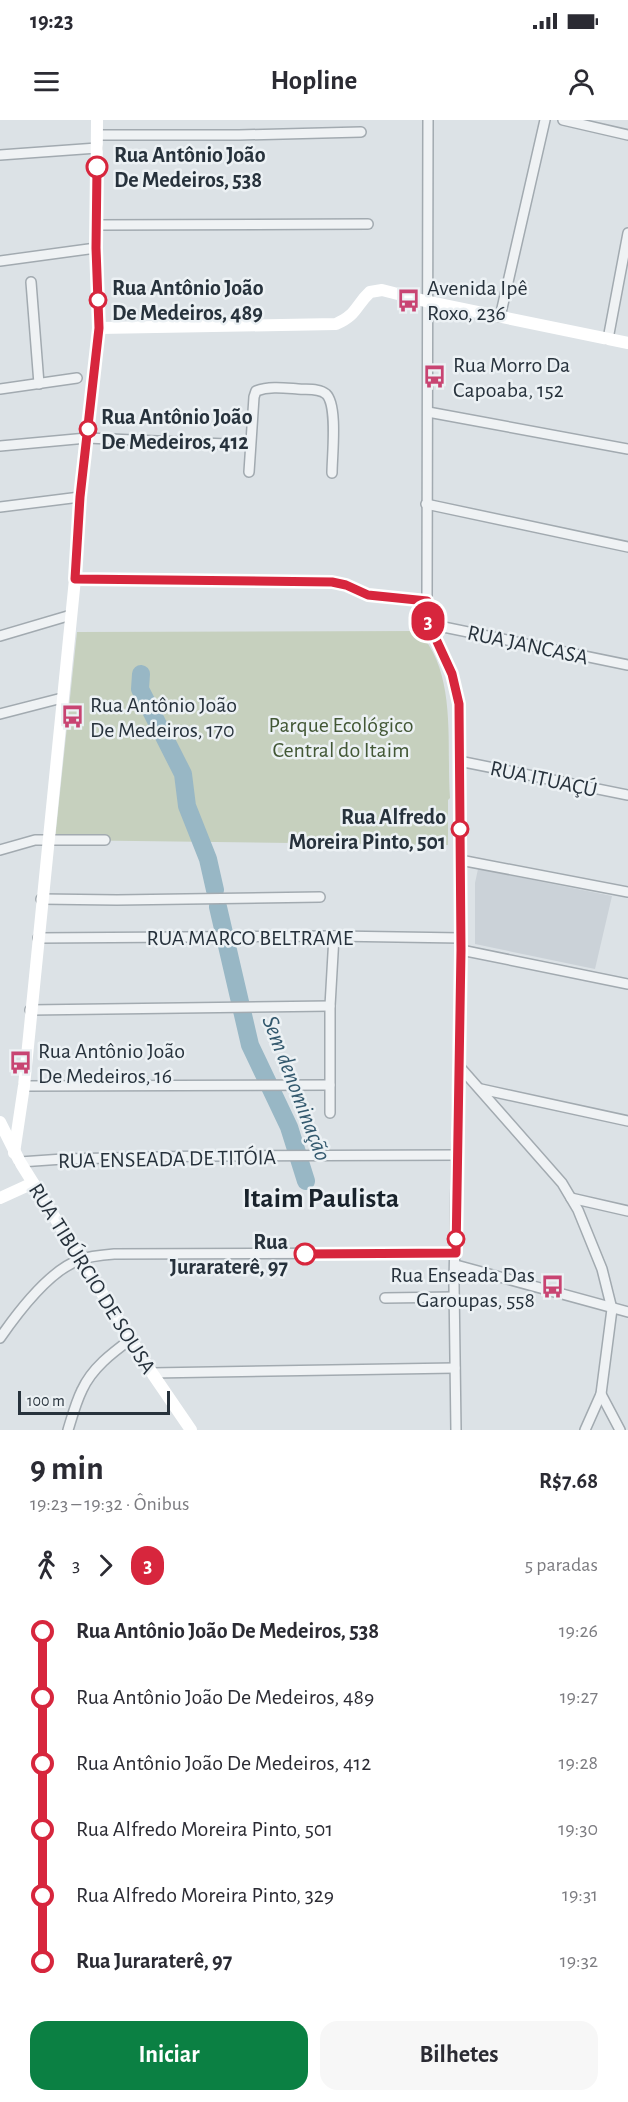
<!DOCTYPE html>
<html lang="pt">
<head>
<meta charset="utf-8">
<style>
  body { margin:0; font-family:"Alegreya Sans",sans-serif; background:#f7f7f7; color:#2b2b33; height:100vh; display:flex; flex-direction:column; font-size:22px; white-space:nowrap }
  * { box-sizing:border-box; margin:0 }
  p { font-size:20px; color:#7c7c81 }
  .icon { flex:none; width:33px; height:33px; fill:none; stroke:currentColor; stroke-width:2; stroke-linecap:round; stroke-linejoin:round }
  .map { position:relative; height:1310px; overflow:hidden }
  .drawer { display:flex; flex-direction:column; background:#fff; flex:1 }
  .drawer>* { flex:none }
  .badge { padding:0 12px; border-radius:20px; font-size:21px; line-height:39px }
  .scale { position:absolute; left:18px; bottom:15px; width:152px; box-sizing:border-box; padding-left:6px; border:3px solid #27323c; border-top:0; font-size:16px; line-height:21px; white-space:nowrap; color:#27323c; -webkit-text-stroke:4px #ecf1f4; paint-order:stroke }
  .map>.badge { position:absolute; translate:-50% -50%; box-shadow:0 0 0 3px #fff }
  .legs { display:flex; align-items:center; gap:9px; height:66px; padding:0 30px; font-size:20px }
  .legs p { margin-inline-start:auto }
  .head { display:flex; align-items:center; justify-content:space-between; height:102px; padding:0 30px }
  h1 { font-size:33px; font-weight:700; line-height:45px }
  .action { display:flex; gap:12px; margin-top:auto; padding:12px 30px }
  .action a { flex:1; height:69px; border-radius:18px; background:#0b8043; color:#fff; font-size:24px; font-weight:700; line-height:69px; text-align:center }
  .action a+a { background:#f7f7f7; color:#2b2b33 }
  ul { padding:0 30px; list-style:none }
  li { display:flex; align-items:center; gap:21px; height:66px; font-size:22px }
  li i { display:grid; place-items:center; width:9px; height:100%; margin:0 8px; background:currentColor }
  li i::after { content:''; width:15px; height:15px; margin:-8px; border:4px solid; border-radius:50%; background:#fff }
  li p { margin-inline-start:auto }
  li:first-child i { background:linear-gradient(#0000 50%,currentColor 0) }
  li:last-child i { background:linear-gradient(currentColor 50%,#0000 0) }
  .status { display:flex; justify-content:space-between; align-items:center; height:42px; padding:0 30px; background:#fff; direction:ltr }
  .status svg { height:16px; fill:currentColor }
  header { display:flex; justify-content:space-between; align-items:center; height:78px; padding:0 30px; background:#fff; font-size:27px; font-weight:700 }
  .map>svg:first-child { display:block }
  .built { fill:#cbd2d8 }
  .green { fill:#c6d0be }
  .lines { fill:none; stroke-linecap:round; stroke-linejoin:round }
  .river { stroke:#98b7c5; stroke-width:18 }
  .street-casing { stroke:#a2aab0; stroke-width:12 }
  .street { stroke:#eff2f4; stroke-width:9 }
  .secondary { stroke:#fff; stroke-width:12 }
  .line-1-casing { stroke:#fff; stroke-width:14 }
  .line-1 { stroke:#d7263d; stroke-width:9 }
  .stop-1-dot { fill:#fff; stroke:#d7263d; stroke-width:3 }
  .labels { text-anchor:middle; stroke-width:5; stroke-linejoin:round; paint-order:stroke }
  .stop-label { font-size:22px; font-weight:bold; fill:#27323c; stroke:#ecf1f4; text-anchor:start }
  .poi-label { font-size:22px; fill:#27323c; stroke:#ecf1f4; text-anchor:start }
  .street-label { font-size:22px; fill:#27323c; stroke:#ecf1f4 }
  .park-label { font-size:22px; fill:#425735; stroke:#ecf1f4 }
  .water-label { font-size:24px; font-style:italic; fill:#33596e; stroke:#ecf1f4 }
  .district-label { font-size:28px; font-weight:bold; fill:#19232c; stroke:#ecf1f4 }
</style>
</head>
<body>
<div class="status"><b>19:23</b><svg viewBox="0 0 49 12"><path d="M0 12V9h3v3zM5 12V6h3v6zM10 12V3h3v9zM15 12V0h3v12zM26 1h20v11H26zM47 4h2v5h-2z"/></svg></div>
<header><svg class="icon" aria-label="menu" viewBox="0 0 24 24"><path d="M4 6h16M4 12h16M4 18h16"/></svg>Hopline<svg class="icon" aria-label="person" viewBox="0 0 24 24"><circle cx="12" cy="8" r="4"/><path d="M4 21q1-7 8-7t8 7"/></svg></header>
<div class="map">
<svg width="628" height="1310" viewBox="0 0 628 1310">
  <rect width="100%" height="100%" fill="#dce2e6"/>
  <polygon class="built" points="478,749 612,776 595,849 475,824 475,763"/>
  <path class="green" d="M 418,511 C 458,553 446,625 450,678 L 448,680 L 448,725 L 55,720 L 77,512 Z"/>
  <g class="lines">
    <g class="river">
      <polyline points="141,554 140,569 183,654 187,686 208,739 215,770"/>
      <polyline points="218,787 250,925 289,1007 306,1061"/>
    </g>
    <defs>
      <g id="street">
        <polyline points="428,0 427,481 429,504 452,554 459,584 461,830 454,1164 456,1310"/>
        <polyline points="563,0 628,15"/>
        <polyline points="97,15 239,15 361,12"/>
        <polyline points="0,35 97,28"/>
        <polyline points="97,105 368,104"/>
        <polyline points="0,141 96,128"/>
        <polyline points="31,162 39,264"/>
        <polyline points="500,197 545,0"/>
        <polyline points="608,219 628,113"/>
        <polyline points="0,269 77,258"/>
        <polyline points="428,292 628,329"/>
        <polyline points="0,326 87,318 250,325"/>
        <path d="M 249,352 L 254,277 L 256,271 C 270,266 284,268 298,269 C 307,270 319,268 326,274 C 338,285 332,336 332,353"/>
        <polyline points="426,384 628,427"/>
        <polyline points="0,387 80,377"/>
        <polyline points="75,459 332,462 346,465 368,475 427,481"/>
        <polyline points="429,504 628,545"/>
        <polyline points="0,516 71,495"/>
        <polyline points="0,594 62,578"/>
        <polyline points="459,641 628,675"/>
        <polyline points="0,730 35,720 105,720"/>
        <polyline points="460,740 628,772"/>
        <polyline points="41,779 117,780 320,777"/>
        <polyline points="38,818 334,816 461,818"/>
        <polyline points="461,830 628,864"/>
        <polyline points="30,890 330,886"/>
        <polyline points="459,946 562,1063 578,1090 602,1149 612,1189 601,1274 585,1310"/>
        <polyline points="24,966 330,965"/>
        <polyline points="481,969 628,1001"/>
        <polyline points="330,993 330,886 334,816"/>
        <polyline points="20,1042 63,1039 205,1036 458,1035"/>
        <polyline points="571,1078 628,1091"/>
        <polyline points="456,1145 628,1192"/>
        <polyline points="385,1178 455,1177"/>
        <path d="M 0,1218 C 18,1192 49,1151 79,1140 C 90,1136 103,1135 115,1134 L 456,1133"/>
        <polyline points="152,1253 455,1248"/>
        <polyline points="601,1274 620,1310"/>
        <path d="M 68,1310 C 72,1297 76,1282 82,1270 C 92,1248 112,1233 131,1219"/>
      </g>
    </defs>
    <use href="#street" class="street-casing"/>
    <use href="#street" class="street"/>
    <g class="secondary">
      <path d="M 99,208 L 336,204 C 357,195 355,186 370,172 L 382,170 L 429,182 L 628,223"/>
      <polyline points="0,1002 20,1042 152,1253 191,1310"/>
      <polyline points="14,1033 24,966 75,459 81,364 99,208 96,128 97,0"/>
      <polyline points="0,1078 33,1063"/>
    </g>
  </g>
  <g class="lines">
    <defs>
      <polyline id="line-1" points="97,47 96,128 99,208 80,377 75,459 332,462 346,465 368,475 427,481 429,504 452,554 459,584 461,830 456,1133 305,1134"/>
    </defs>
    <use href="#line-1" class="line-1-casing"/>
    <use href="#line-1" class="line-1"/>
  </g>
  <defs>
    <symbol id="bus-bare" viewBox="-9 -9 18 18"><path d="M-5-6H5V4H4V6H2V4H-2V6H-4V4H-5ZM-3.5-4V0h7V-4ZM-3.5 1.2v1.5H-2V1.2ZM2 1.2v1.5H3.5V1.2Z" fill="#c84472" stroke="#ecf1f4" stroke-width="2.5" paint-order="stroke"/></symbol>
  </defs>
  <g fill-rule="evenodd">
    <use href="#bus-bare" x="392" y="164" width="33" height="33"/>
    <use href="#bus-bare" x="418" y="240" width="33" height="33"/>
    <use href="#bus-bare" x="56" y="580" width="33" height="33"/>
    <use href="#bus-bare" x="4" y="926" width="33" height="33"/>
    <use href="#bus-bare" x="536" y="1150" width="33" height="33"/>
  </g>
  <g class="stop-1-dot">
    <circle cx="97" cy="47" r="10"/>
    <circle cx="98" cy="180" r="8"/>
    <circle cx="88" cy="309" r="8"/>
    <circle cx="460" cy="709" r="8"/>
    <circle cx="456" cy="1119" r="8"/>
    <circle cx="305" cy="1134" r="10"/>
  </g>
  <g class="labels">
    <g class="stop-label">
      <text x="114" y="42">Rua Antônio João<tspan x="114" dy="25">De Medeiros, 538</tspan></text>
      <text x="112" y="175">Rua Antônio João<tspan x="112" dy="25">De Medeiros, 489</tspan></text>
      <text x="101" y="304">Rua Antônio João<tspan x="101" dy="25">De Medeiros, 412</tspan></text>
      <text x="446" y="704" text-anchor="end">Rua Alfredo<tspan x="446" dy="25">Moreira Pinto, 501</tspan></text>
      <text x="288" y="1129" text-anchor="end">Rua<tspan x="288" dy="25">Juraraterê, 97</tspan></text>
    </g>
    <g class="poi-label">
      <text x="427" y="175">Avenida Ipê<tspan x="427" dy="25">Roxo, 236</tspan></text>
      <text x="453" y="252">Rua Morro Da<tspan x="453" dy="25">Capoaba, 152</tspan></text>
      <text x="90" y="592">Rua Antônio João<tspan x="90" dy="25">De Medeiros, 170</tspan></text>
      <text x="38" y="938">Rua Antônio João<tspan x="38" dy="25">De Medeiros, 16</tspan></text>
      <text x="535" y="1162" text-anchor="end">Rua Enseada Das<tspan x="535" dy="25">Garoupas, 558</tspan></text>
    </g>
    <g class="street-label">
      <text transform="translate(528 524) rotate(12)" y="8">RUA JANCASA</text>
      <text transform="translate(544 658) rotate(12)" y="8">RUA ITUAÇÚ</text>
      <text x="250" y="825">RUA MARCO BELTRAME</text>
      <text transform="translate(167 1038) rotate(-1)" y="8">RUA ENSEADA DE TITÓIA</text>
      <text transform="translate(93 1158) rotate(58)" y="8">RUA TIBÚRCIO DE SOUSA</text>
    </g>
    <g class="park-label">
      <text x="341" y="612">Parque Ecológico<tspan x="341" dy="25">Central do Itaim</tspan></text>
    </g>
    <g class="water-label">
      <text transform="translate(297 968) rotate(69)" y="8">Sem denominação</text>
    </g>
    <g class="district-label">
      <text x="321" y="1087">Itaim Paulista</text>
    </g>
  </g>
</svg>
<div class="scale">100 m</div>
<b class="badge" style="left:428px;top:501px;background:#d7263d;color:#fff">3</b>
</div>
<section class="drawer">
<div class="head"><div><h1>9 min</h1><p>19:23 – 19:32 · Ônibus</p></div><b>R$7.68</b></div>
<div class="legs"><svg class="icon" aria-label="walk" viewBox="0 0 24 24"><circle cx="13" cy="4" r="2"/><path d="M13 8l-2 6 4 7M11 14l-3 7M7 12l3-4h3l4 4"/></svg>3<svg class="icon" aria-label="forward" viewBox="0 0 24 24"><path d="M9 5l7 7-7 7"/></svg><b class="badge" style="background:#d7263d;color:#fff">3</b><p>5 paradas</p></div>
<ul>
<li><i style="color:#d7263d"></i><b>Rua Antônio João De Medeiros, 538</b><p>19:26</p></li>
<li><i style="color:#d7263d"></i><span>Rua Antônio João De Medeiros, 489</span><p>19:27</p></li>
<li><i style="color:#d7263d"></i><span>Rua Antônio João De Medeiros, 412</span><p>19:28</p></li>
<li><i style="color:#d7263d"></i><span>Rua Alfredo Moreira Pinto, 501</span><p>19:30</p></li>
<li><i style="color:#d7263d"></i><span>Rua Alfredo Moreira Pinto, 329</span><p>19:31</p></li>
<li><i style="color:#d7263d"></i><b>Rua Juraraterê, 97</b><p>19:32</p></li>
</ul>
<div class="action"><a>Iniciar</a><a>Bilhetes</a></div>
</section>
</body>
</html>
